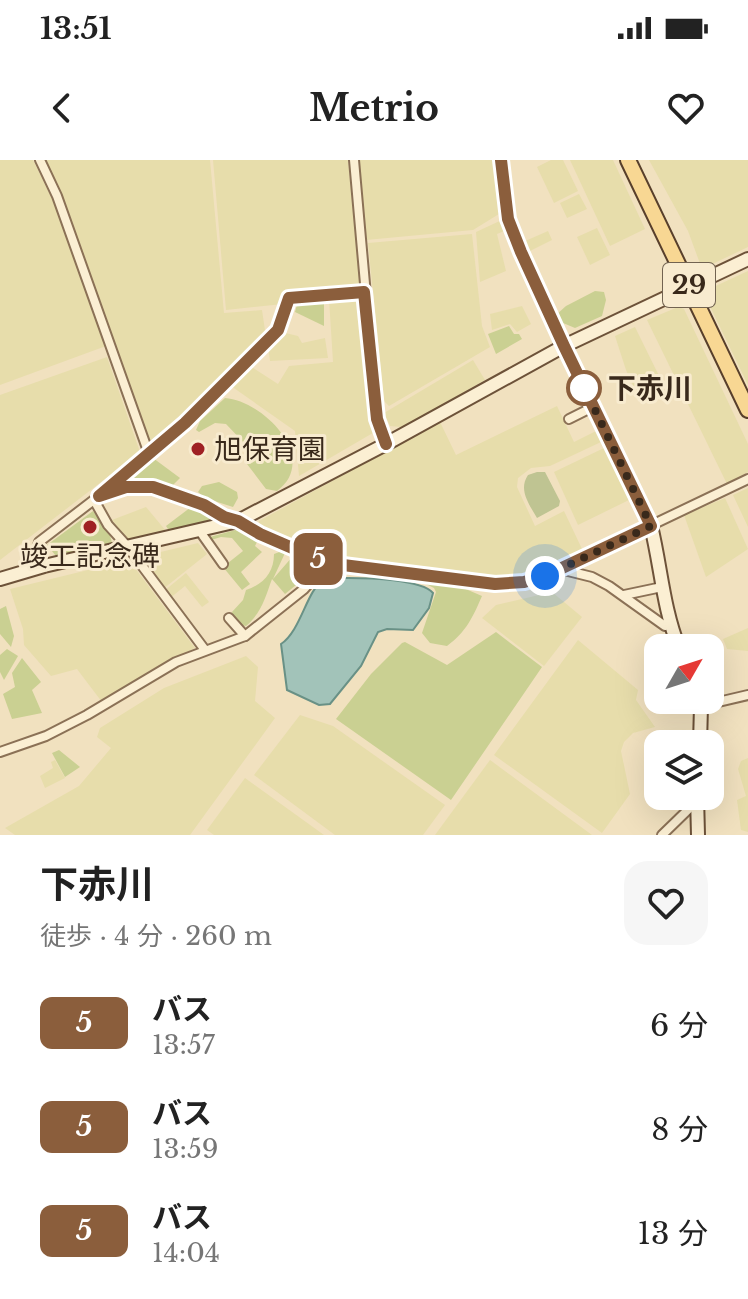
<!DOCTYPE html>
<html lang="ja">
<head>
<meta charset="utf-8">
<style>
  body { margin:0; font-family:"Libre Baskerville","Noto Sans JP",serif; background:#f6f6f6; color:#222; height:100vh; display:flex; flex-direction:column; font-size:30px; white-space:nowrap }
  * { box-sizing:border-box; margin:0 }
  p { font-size:26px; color:#767676 }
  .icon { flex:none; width:44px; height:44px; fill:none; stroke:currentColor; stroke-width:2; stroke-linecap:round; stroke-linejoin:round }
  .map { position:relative; height:675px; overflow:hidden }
  .drawer { display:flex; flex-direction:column; background:#fff; flex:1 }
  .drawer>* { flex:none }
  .badge { padding:0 16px; border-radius:12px; font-size:28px; line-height:52px }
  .needle { width:52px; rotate:51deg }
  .fabs { position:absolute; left:644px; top:474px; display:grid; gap:16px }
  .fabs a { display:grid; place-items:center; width:80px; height:80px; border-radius:16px; background:#fff; box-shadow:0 8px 32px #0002; font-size:40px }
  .you { position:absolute; width:40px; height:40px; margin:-20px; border:6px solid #fff; border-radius:50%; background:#1a73e8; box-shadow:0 0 0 12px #1a73e833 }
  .map>.badge { position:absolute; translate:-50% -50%; box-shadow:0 0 0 4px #fff }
  .round { display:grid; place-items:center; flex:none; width:84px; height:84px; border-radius:24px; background:#f6f6f6 }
  .summary { display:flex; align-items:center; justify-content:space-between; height:136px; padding:0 40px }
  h1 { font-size:38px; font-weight:700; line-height:60px }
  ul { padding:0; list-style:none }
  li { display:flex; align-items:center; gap:24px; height:104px; padding:0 40px }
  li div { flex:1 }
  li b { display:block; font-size:30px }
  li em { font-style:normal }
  li .badge { min-width:88px; font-weight:700; text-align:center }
  .status { display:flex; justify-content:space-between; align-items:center; height:56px; padding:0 40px; background:#fff; direction:ltr }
  .status svg { height:22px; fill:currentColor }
  header { display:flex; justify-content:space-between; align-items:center; height:104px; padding:0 40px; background:#fff; font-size:36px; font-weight:700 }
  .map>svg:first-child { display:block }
  .farmland { fill:#e7ddab }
  .green { fill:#cad092 }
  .cemetery { fill:#bfc492 }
  .water { fill:#a2c3b9; stroke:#699186; stroke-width:2 }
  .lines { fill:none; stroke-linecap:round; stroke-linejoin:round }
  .street-casing { stroke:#8b7156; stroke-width:12 }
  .secondary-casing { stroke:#6d5239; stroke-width:16 }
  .primary-casing { stroke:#583f2b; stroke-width:18 }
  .street { stroke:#fbefd3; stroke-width:8 }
  .secondary { stroke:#fbefd3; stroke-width:12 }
  .primary { stroke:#f8d793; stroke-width:14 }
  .line-casing { stroke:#fff; stroke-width:18 }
  .line { stroke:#8b5e3c; stroke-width:12 }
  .walk { stroke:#39291b; stroke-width:8; stroke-dasharray:0 14.4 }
  .stop-dot { fill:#fff; stroke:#8b5e3c; stroke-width:4 }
  .poi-dot { fill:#9f2124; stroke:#f8ebcf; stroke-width:3 }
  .labels { text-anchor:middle; stroke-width:6; stroke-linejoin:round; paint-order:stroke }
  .shield { fill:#f8ebcf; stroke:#726351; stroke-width:2 }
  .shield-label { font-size:26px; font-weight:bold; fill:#39291b }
  .stop-label { font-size:28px; font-weight:bold; fill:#39291b; stroke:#f8ebcf; text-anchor:start }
  .poi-label { font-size:28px; fill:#39291b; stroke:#f8ebcf; text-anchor:start }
</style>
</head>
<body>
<div class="status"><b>13:51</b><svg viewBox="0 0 49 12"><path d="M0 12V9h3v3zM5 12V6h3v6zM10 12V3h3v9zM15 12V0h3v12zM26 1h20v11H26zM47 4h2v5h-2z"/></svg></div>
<header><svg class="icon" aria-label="back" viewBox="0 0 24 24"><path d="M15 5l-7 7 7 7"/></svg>Metrio<svg class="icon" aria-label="heart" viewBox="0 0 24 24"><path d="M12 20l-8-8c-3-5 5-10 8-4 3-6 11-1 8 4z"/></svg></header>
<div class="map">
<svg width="748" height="675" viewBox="0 0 748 675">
  <rect width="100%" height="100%" fill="#f1e1bf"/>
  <g class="farmland">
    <polygon points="0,0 33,0 54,43 106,186 0,225"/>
    <polygon points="45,0 210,0 224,153 262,150 266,177 156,284 148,279 59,26"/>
    <polygon points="213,0 348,0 360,127 287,134 283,144 226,150"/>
    <polygon points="359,0 495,0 499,54 473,70 366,80"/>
    <polygon points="551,0 563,0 578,31 554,43 537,7"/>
    <polygon points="570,0 613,0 645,69 610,86"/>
    <polygon points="649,0 748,0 748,87 702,109 688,71"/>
    <polygon points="579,34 587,49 567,58 560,43"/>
    <polygon points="504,59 509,69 497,74 506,111 480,122 476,72"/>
    <polygon points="597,68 610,95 590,105 577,77"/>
    <polygon points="548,71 552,80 528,92 523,82"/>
    <polygon points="472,74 482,166 490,187 389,246 384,241 368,83"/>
    <polygon points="748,111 748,225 706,138 707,130"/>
    <polygon points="360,138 371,254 378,270 299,316 295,271 231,226 250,206 278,224 289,206 333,202 329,139"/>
    <polygon points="522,146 531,164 517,172 510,164 492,170 490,154"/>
    <polygon points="678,147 684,149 748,284 748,312 727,324 647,160"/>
    <polygon points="635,167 663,224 638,236 626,210 615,176"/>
    <polygon points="281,172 298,176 302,183 325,178 328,198 270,201 268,187"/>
    <polygon points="107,197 140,292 0,400 0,235"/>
    <polygon points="473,200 485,220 414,261 401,267 390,266 384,253"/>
    <polygon points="557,246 574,282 596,271 601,282 550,306 531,308 518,318 517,327 535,366 564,351 583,391 538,414 490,419 348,401 316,393 259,366 259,361 440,262 456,295"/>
    <polygon points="604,288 629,340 578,365 554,312"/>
    <polygon points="748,328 748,367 733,335"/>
    <polygon points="725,338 748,389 706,417 684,355"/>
    <polygon points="146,347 166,371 133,380 125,379 112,360"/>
    <polygon points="198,383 207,394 163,429 142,402 144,396"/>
    <polygon points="129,400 195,488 149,511 102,542 77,509 51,516 24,485 23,469 10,429"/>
    <polygon points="186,413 209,442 202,447 185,426 170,438 164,431"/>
    <polygon points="552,432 582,457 544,506 482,458 496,445"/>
    <polygon points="748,468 748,491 727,489 723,479"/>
    <polygon points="578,480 638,530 636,540 655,567 633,573 624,582 621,591 630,634 602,673 494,595"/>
    <polygon points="246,496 258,507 255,541 275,558 190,675 15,675 5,668 79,626 111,588 97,577 100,568 164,528"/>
    <polygon points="300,555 333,566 445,645 423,675 335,675 254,615"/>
    <polygon points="748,598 748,672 741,670 737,640 746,636 738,609 741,601"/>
    <polygon points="55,600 65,618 45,628 40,616 53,608 51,602"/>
    <polygon points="490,600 592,675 435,675"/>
    <polygon points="245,618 324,675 214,675 207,670"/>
  </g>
  <g class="green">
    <polygon points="595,131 604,132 606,140 602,156 575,168 563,163 556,155 566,146"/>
    <polygon points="298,141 324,142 324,166 295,152"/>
    <polygon points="509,166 514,174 519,174 522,179 496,194 488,174"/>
    <path d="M 225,238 C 264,241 320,299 277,331 L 266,329 L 247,304 L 247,286 L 226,264 L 215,263 L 199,272 L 196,270 L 200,261 Z"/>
    <polygon points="153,298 180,318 170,328 127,323 126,321"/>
    <polygon points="219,322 237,332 238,338 233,347 205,338 198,332 202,326"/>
    <polygon points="191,347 204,352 213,361 170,372 166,366"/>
    <polygon points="93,351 110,375 112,383 56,396 47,385"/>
    <polygon points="239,369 259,378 255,386 262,392 241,412 250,424 242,430 223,407 243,391 232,378 221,377 211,380 210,377"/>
    <path d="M 282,391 L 285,393 L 273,419 L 293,396 L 310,401 L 314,407 L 312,412 L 285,434 L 272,419 C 265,438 262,452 246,466 L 241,465 L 233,457 L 232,452 L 243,440 L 246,430 C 264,424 274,412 274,394 Z"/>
    <path d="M 428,421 L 454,424 L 482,436 C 473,457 466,472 447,486 L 430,483 L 422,473 L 436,432 L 434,428 L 426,424 Z"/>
    <polygon points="6,446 14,476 11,487 0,474 0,449"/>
    <polygon points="496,472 542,507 451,640 336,559 371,514 402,483 405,482 447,505"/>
    <polygon points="7,489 18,496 4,520 0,512 0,495"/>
    <polygon points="22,498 41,522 32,530 42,553 12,559 3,534 15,527 12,513"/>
    <polygon points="59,590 80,607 65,617 52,593"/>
  </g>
  <path class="cemetery" d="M 537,312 L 545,312 L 560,341 L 559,346 L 537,358 C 529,344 518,330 528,315 Z"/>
  <path class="water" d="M 348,418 C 367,418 421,419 433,433 L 429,448 L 413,470 L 387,469 L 378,472 L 361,506 L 330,544 L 319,545 L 287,530 L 281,484 C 301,471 307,429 323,421 C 330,417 340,418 348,418 Z"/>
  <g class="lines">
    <defs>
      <g id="street">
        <polyline points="40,0 57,36 149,294"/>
        <polyline points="354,0 377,259 386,284"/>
        <polyline points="569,259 593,247"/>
        <polyline points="99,336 126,327 153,327 204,345 224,357 238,361 260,374 327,403 495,424 524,422 545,416 748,319"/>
        <polyline points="94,340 108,365 128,387 205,490"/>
        <polyline points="199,370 223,404"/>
        <polyline points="44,406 37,390 39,382 99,336 185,263 278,170 289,138 364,132"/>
        <polyline points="560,409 592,417 609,426 665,466 670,464"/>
        <polyline points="624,435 662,427"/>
        <polyline points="229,458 245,476"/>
        <polyline points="701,546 748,535"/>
        <polyline points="0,592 46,576 87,555 176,502 245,476 304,429 327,403"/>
        <polyline points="662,675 697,641"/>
      </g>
      <g id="secondary">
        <path d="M 501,0 L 508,59 L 521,92 L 564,186 L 651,366 C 661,407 663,448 679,488"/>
        <polyline points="0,419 44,406 238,361 386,284 564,186 748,99"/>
        <polyline points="699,540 701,546 700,584"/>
        <polyline points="697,636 698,675"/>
      </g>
      <polyline id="primary" points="628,0 748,250"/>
    </defs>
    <use href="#street" class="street-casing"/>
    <use href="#secondary" class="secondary-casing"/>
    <use href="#primary" class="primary-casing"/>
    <use href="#street" class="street"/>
    <use href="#secondary" class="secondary"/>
    <use href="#primary" class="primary"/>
  </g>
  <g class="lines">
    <defs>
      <polyline id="line" points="386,284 377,259 364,132 289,138 278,170 185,263 99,336 126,327 153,327 204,345 224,357 238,361 260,374 327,403 495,424 524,422 545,416 651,366 564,186 521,92 508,59 501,0"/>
    </defs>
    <use href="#line" class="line-casing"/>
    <use href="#line" class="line"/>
    <polyline class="walk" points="545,416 651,366 582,223 584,228"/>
  </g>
  <circle class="stop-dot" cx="584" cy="228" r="16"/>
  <g class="poi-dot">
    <circle cx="198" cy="289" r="8"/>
    <circle cx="90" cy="367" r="8"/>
  </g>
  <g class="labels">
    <rect class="shield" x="663" y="103" width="52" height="44" rx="6"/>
    <g class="shield-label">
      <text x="689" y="134">29</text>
    </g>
    <g class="stop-label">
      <text x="608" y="238">下赤川</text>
    </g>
    <g class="poi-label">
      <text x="214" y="299">旭保育園</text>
      <text x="90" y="406" text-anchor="middle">竣工記念碑</text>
    </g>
  </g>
</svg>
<div class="fabs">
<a><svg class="needle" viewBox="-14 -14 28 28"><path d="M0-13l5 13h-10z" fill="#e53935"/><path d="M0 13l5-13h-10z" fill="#767676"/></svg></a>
<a><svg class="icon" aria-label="layers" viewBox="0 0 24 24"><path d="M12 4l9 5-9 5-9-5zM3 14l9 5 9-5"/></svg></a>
</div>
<div class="you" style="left:545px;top:416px"></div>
<b class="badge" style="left:318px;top:399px;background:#8b5e3c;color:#fff">5</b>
</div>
<section class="drawer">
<div class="summary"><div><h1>下赤川</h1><p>徒歩 · 4 分 · 260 m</p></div><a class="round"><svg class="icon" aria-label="heart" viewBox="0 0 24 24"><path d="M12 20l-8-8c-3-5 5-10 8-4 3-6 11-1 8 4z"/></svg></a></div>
<ul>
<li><span class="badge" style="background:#8b5e3c;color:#fff">5</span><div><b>バス</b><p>13:57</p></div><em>6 分</em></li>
<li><span class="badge" style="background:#8b5e3c;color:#fff">5</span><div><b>バス</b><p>13:59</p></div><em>8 分</em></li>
<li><span class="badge" style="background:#8b5e3c;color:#fff">5</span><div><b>バス</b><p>14:04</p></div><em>13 分</em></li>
</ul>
</section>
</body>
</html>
